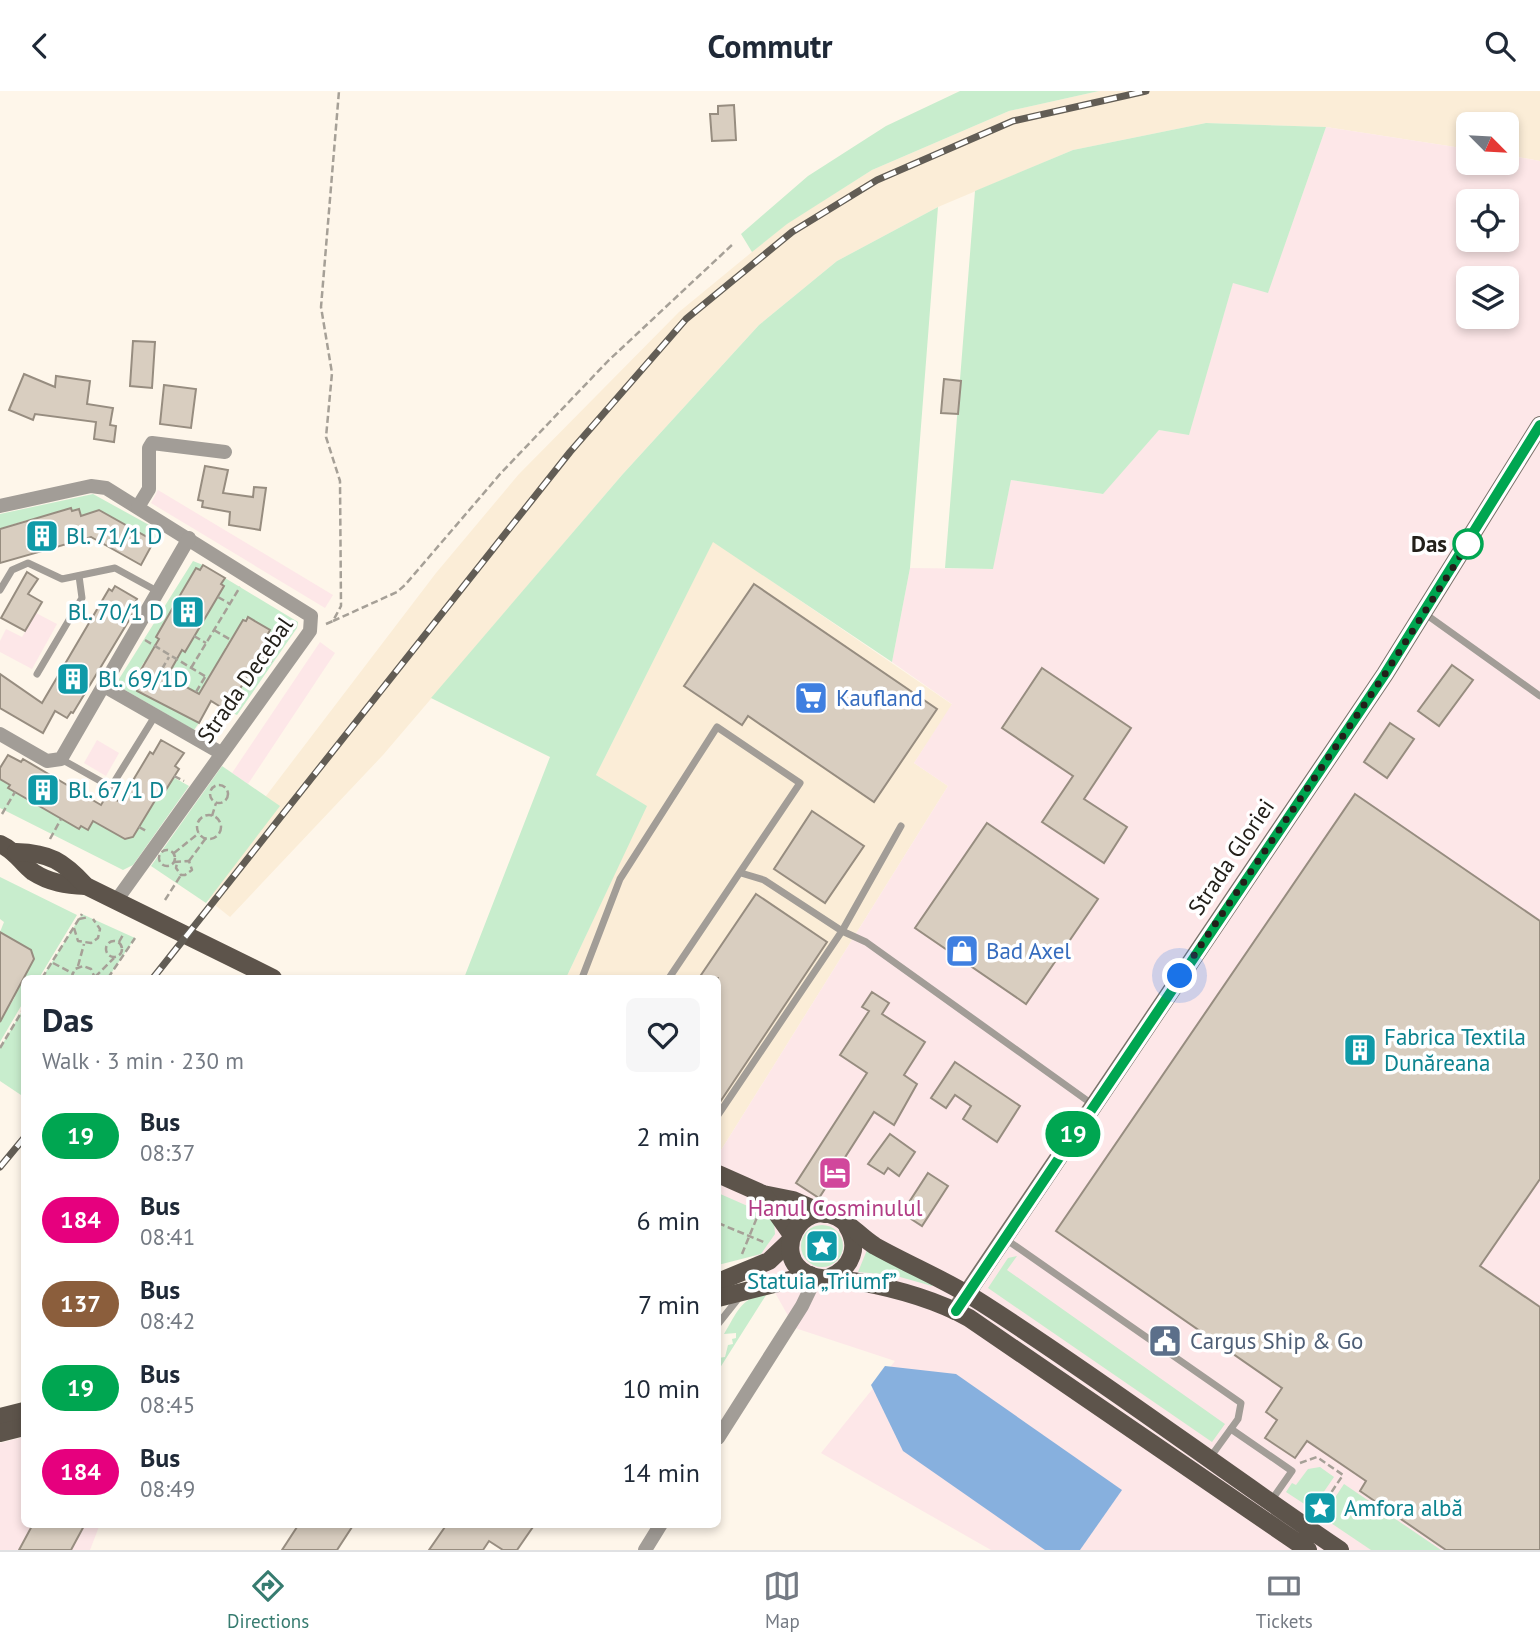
<!DOCTYPE html>
<html lang="en">
<head>
<meta charset="utf-8">
<style>
  body { margin:0; font-family:"PT Sans",sans-serif; background:#f6f6f7; color:#1f2937; height:100vh; display:flex; flex-direction:column; font-size:26px; white-space:nowrap }
  * { box-sizing:border-box; margin:0 }
  p { font-size:23px; color:#747a83 }
  .icon { flex:none; width:38px; height:38px; fill:none; stroke:currentColor; stroke-width:2; stroke-linecap:round; stroke-linejoin:round }
  .map { position:relative; flex:1; overflow:hidden }
  .details { position:absolute; left:21px; top:884px; width:700px; height:553px; display:flex; flex-direction:column; background:#fff; border-radius:10px; box-shadow:0 4px 10px #0003 }
  .details>* { flex:none }
  .badge { padding:0 14px; border-radius:23px; font-size:24px; line-height:46px }
  .needle { width:46px; rotate:114deg }
  .fabs { position:absolute; left:1456px; top:21px; display:grid; gap:14px }
  .fabs a { display:grid; place-items:center; width:63px; height:63px; border-radius:10px; background:#fff; box-shadow:0 4px 10px #0003; font-size:35px }
  .you { position:absolute; width:35px; height:35px; margin:-18px; border:5px solid #fff; border-radius:50%; background:#1a73e8; box-shadow:0 0 0 10px #1a73e833 }
  .map>.badge { position:absolute; translate:-50% -50%; box-shadow:0 0 0 4px #fff }
  .round { display:grid; place-items:center; flex:none; width:74px; height:74px; border-radius:10px; background:#f6f6f7 }
  .headline { display:flex; align-items:center; justify-content:space-between; height:119px; padding:0 21px }
  h1 { font-size:33px; font-weight:700; line-height:52px }
  ul { padding:0; list-style:none }
  li { display:flex; align-items:center; gap:21px; height:84px; padding:0 21px }
  li div { flex:1 }
  li b { display:block; font-size:26px }
  li em { font-style:normal }
  li .badge { min-width:77px; font-weight:700; text-align:center }
  header { display:flex; justify-content:space-between; align-items:center; height:91px; padding:0 21px; background:#fff; font-size:32px; font-weight:700 }
  .tab-bar { display:flex; justify-content:space-around; align-items:center; height:98px; border-top:2px solid #e0e1e3; background:#fff; font-size:19px; color:#747a83 }
  .tab-bar a { display:grid; justify-items:center; gap:4px }
  .tab-bar .selected { color:#377c70 }
  .map>svg:first-child { display:block }
  .built { fill:#fbedd7 }
  .industrial { fill:#fde7e8; fill-rule:evenodd }
  .green { fill:#c8edcd }
  .water { fill:#87b0de }
  .building { fill:#d9cec0; stroke:#978d80; stroke-width:2 }
  .lines { fill:none; stroke-linecap:round; stroke-linejoin:round }
  .path { stroke:#a6a097; stroke-width:2.5; stroke-dasharray:7 3.5; stroke-linecap:butt }
  .service { stroke:#a29d97; stroke-width:7 }
  .minor { stroke:#a29d97; stroke-width:14 }
  .secondary { stroke:#7a726a; stroke-width:18 }
  .primary { stroke:#5d544b; stroke-width:18 }
  .rail-casing { stroke:#625d55; stroke-width:7 }
  .rail { stroke:#fff; stroke-width:4.5; stroke-dasharray:13; stroke-linecap:butt }
  .line-casing { stroke:#fff; stroke-width:16 }
  .line { stroke:#00a651; stroke-width:10 }
  .walk { stroke:#23201a; stroke-width:7; stroke-dasharray:0 12.6 }
  .stop-dot { fill:#fff; stroke:#00a651; stroke-width:3.5 }
  .labels { text-anchor:middle; stroke-width:7; stroke-linejoin:round; paint-order:stroke }
  .culture-label { font-size:23px; fill:#0d838f; stroke:#fff; text-anchor:start }
  .stop-label { font-size:23px; font-weight:bold; fill:#23201a; stroke:#fff; text-anchor:end }
  .street-label { font-size:23px; fill:#23201a; stroke:#fff }
  .shop-label { font-size:23px; fill:#366cbe; stroke:#fff; text-anchor:start }
  .hotel-label { font-size:23px; fill:#b23c85; stroke:#fff }
  .service-label { font-size:23px; fill:#4e5e75; stroke:#fff; text-anchor:start }
</style>
</head>
<body>
<header><svg class="icon" aria-label="back" viewBox="0 0 24 24"><path d="M15 5l-7 7 7 7"/></svg>Commutr<svg class="icon" aria-label="search" viewBox="0 0 24 24"><circle cx="10" cy="10" r="6"/><path d="M15 15l6 6"/></svg></header>
<div class="map">
<svg width="1540" height="1459" viewBox="0 0 1540 1459">
  <rect width="100%" height="100%" fill="#fef6ea"/>
  <g class="built">
    <polygon points="1099,0 1540,0 1540,70 1507,64 1507,33 1468,33 1468,58 1326,36 1206,32 1073,59 938,116 837,170 759,234 622,384 383,664 230,826 195,798 436,482 519,383 679,221 786,133 872,79 1009,20"/>
    <polygon points="713,450 953,614 914,672 948,695 718,1064 718,887 566,887 646,715 596,684"/>
  </g>
  <g class="industrial">
    <path d="M 1326,36 L 1468,58 L 1468,72 L 1507,72 L 1507,64 L 1540,70 L 1540,1459 L 991,1459 L 821,1362 L 895,1270 L 795,1237 L 722,1108 L 718,1064 L 948,695 L 914,672 L 952,613 L 892,571 L 910,477 L 992,478 L 1011,389 L 1102,403 L 1159,339 L 1189,343 L 1233,191 L 1268,201 ZM 1468,110 L 1507,110 L 1507,149 L 1468,149 ZM 1468,187 L 1507,187 L 1507,226 L 1468,226 Z"/>
    <polygon points="158,399 333,504 325,517 151,412"/>
    <polygon points="36,522 57,533 32,578 0,561 0,550 6,538 22,546"/>
    <polygon points="320,551 335,562 248,693 232,682"/>
    <polygon points="97,649 119,662 106,685 84,672"/>
    <polygon points="24,1346 24,1433 100,1433 90,1459 0,1459 0,1352"/>
  </g>
  <g class="green">
    <polygon points="960,0 1099,0 1009,20 872,79 787,133 752,161 741,143 808,85 886,35"/>
    <polygon points="1206,32 1326,36 1268,202 1233,192 1189,344 1159,339 1103,403 1011,389 993,478 945,477 975,100 1073,59"/>
    <polygon points="938,116 910,477 892,571 713,451 596,684 647,715 566,887 464,887 550,666 431,607 622,384 759,234 837,170"/>
    <polygon points="93,403 160,440 154,450 99,419 81,425 79,418 72,420 70,417 29,432 27,429 2,437 0,441 0,423"/>
    <path d="M 193,470 L 203,474 L 200,479 L 196,477 L 156,545 L 177,566 L 182,559 L 185,561 L 224,495 L 221,493 L 225,487 L 298,531 L 297,537 L 237,624 L 224,618 L 228,612 L 231,613 L 270,547 L 267,545 L 270,539 L 248,526 L 243,529 L 225,557 L 229,560 C 216,572 204,588 202,605 L 177,591 L 179,587 L 144,571 L 132,593 L 138,597 L 137,600 L 199,632 L 194,639 L 118,595 L 119,588 Z"/>
    <polygon points="222,675 280,715 206,812 151,775"/>
    <polygon points="173,686 189,695 133,774 123,779 0,717 0,688 10,694 8,697 79,738 81,735 88,739 93,730 125,748 133,745 159,703 163,705"/>
    <polygon points="0,786 77,824 39,887 24,887 24,910 0,951 0,931 15,906 12,904 31,859 0,841 4,831 0,828"/>
    <polygon points="82,823 135,847 108,887 42,887"/>
    <polygon points="24,917 24,1006 0,990 0,957"/>
    <polygon points="718,1102 759,1120 761,1118 774,1130 775,1143 761,1163 718,1174"/>
    <circle cx="822" cy="1155" r="21"/>
    <polygon points="867,1159 933,1192 932,1195 893,1184 858,1181"/>
    <polygon points="1017,1165 1007,1179 1225,1333 1212,1351 988,1197 1008,1167"/>
    <path d="M 768,1201 L 718,1280 L 718,1267 L 725,1266 L 728,1254 L 733,1253 L 732,1248 L 736,1247 L 736,1242 L 724,1243 C 738,1220 740,1208 768,1201 Z"/>
    <polygon points="1320,1376 1334,1386 1312,1418 1286,1401 1292,1392 1296,1394 1308,1378"/>
    <polygon points="1344,1393 1441,1459 1371,1459 1322,1426"/>
  </g>
  <polygon class="water" points="885,1275 956,1283 1122,1399 1080,1459 1045,1459 903,1360 871,1294"/>
  <g class="building">
    <polygon points="734,14 736,49 712,50 710,23 718,23 718,15"/>
    <polygon points="133,250 155,251 152,297 130,295"/>
    <polygon points="24,283 55,296 56,285 90,290 87,313 113,317 110,334 116,335 114,351 94,348 96,331 35,323 33,329 9,319"/>
    <polygon points="944,288 961,290 958,323 941,322"/>
    <polygon points="164,294 196,298 191,337 160,333"/>
    <polygon points="205,375 228,379 223,402 253,406 254,396 266,397 260,439 229,434 230,421 202,416 203,410 198,409"/>
    <polygon points="71,417 72,420 79,418 81,425 99,419 154,450 141,474 91,446 0,472 0,438"/>
    <polygon points="203,474 225,487 221,493 224,495 185,561 182,559 169,582 179,587 177,591 199,603 243,529 246,530 248,526 270,539 267,545 270,547 231,613 228,612 224,618 211,610 199,632 137,600 138,597 132,594 159,548 156,546 179,506 196,477 200,479"/>
    <polygon points="27,481 38,488 28,503 42,511 25,540 1,527"/>
    <polygon points="754,493 937,618 874,711 748,625 742,634 684,595"/>
    <polygon points="115,495 137,508 134,514 137,516 73,622 71,621 67,627 55,620 43,642 0,617 0,583 42,612 109,498 112,500"/>
    <polygon points="1452,574 1473,589 1439,635 1418,620"/>
    <polygon points="1042,577 1131,637 1084,708 1127,736 1104,772 1042,731 1073,685 1002,637"/>
    <polygon points="1390,632 1414,648 1387,687 1364,671"/>
    <polygon points="161,649 184,662 175,675 179,678 162,705 159,703 133,746 125,748 93,730 88,739 81,735 79,738 8,697 10,694 0,688 0,677 8,664 21,671 23,668 101,714 107,704 120,711 150,661 153,663"/>
    <polygon points="1355,703 1540,830 1540,1088 1480,1175 1540,1216 1540,1459 1446,1459 1360,1400 1366,1390 1307,1350 1295,1367 1265,1347 1277,1329 1266,1321 1282,1297 1056,1140"/>
    <polygon points="812,720 864,755 825,812 774,778"/>
    <polygon points="987,732 1098,808 1026,913 915,837"/>
    <polygon points="756,803 827,851 718,1014 718,887 699,887"/>
    <polygon points="0,841 31,859 34,868 0,931"/>
    <polygon points="872,901 889,912 882,923 925,951 904,984 917,993 894,1034 874,1021 819,1107 796,1092 867,982 840,964 869,920 862,916"/>
    <polygon points="955,971 1020,1015 997,1051 963,1028 971,1015 955,1004 946,1017 931,1007"/>
    <polygon points="890,1043 915,1061 899,1085 888,1077 884,1083 868,1073"/>
    <polygon points="928,1082 948,1095 922,1135 902,1122"/>
    <polygon points="33,1433 85,1433 71,1459 19,1459"/>
    <polygon points="299,1433 354,1433 337,1459 282,1459"/>
    <polygon points="447,1433 535,1433 517,1459 503,1459 489,1450 483,1459 429,1459"/>
  </g>
  <g class="lines">
    <g class="path">
      <polyline points="218,506 230,513"/>
      <polyline points="333,530 397,501 405,494 501,382 608,270 733,153"/>
      <polyline points="326,533 333,530 341,515 340,390 326,346 332,282 321,216 339,0"/>
      <polyline points="214,539 231,549"/>
      <polyline points="194,545 206,552"/>
      <polyline points="145,549 208,587"/>
      <polyline points="259,564 272,571"/>
      <polyline points="191,577 240,496"/>
      <polyline points="162,578 169,566"/>
      <polyline points="196,601 205,586"/>
      <polyline points="174,685 184,690"/>
      <circle cx="219" cy="703" r="9"/>
      <polyline points="2,723 15,701"/>
      <circle cx="209" cy="736" r="12"/>
      <polyline points="212,725 216,712"/>
      <polyline points="139,736 148,741"/>
      <polyline points="50,748 61,728"/>
      <circle cx="167" cy="767" r="8"/>
      <polyline points="174,762 199,742"/>
      <polyline points="189,770 206,747"/>
      <polyline points="174,771 189,770 192,779 185,784 181,784 176,777 177,772"/>
      <polyline points="165,809 181,784"/>
      <polyline points="79,828 89,826"/>
      <polyline points="74,837 78,850 91,852 98,847 100,838 93,828"/>
      <circle cx="114" cy="858" r="8"/>
      <polyline points="119,851 124,842"/>
      <polyline points="53,872 72,882"/>
      <polyline points="78,875 84,853"/>
      <polyline points="95,886 114,867"/>
      <polyline points="42,887 82,823"/>
      <polyline points="71,887 75,878 83,875 91,878 95,887"/>
      <polyline points="108,887 135,847"/>
      <polyline points="0,957 24,917"/>
      <polyline points="718,1132 766,1152"/>
      <polyline points="742,1163 758,1124"/>
      <polyline points="1300,1372 1317,1366 1343,1384 1316,1424"/>
    </g>
    <g class="service">
      <polyline points="0,499 12,479 28,472 62,488 115,477 157,500"/>
      <polyline points="1424,522 1540,605"/>
      <polyline points="37,583 82,507 79,485"/>
      <polyline points="61,668 111,696 155,625"/>
      <polyline points="901,735 842,840 866,851 1092,1013"/>
      <polyline points="582,887 620,788 717,636 800,692 669,887"/>
      <polyline points="718,1024 842,840 764,789 741,782"/>
      <polyline points="1004,1147 1241,1312 1238,1328 1209,1368"/>
      <polyline points="718,1233 741,1204"/>
      <polyline points="1231,1338 1292,1380 1271,1410"/>
    </g>
    <g class="minor">
      <polyline points="0,415 91,395 106,397 311,525 310,540 116,810"/>
      <polyline points="138,416 149,398 149,357 152,352 225,361"/>
      <polyline points="104,595 221,662"/>
      <polyline points="0,643 47,670 61,668 189,447"/>
      <polyline points="718,1347 802,1215 816,1186"/>
      <polyline points="645,1459 661,1433"/>
    </g>
    <polyline class="secondary" points="955,1220 1385,583 1540,334"/>
    <g class="primary">
      <path d="M 0,753 C 17,761 20,771 33,781 C 50,792 66,794 86,795"/>
      <path d="M 16,761 C 50,762 63,770 86,795 L 273,887"/>
      <polyline points="718,1083 763,1103 793,1109 825,1123"/>
      <polyline points="763,1103 792,1144"/>
      <path d="M 830,1186 C 852,1177 860,1155 847,1135"/>
      <polyline points="718,1191 769,1170 790,1150"/>
      <polyline points="718,1207 810,1184"/>
      <polyline points="0,1326 24,1320"/>
      <polyline points="0,1342 24,1336"/>
      <path d="M 1308,1459 L 969,1227 C 934,1208 898,1198 859,1191 C 843,1188 821,1190 807,1183 C 770,1164 801,1107 837,1126 C 851,1134 862,1147 875,1155 C 911,1175 948,1190 982,1212 C 1104,1290 1220,1378 1340,1459"/>
    </g>
    <defs>
      <g id="rail">
        <polyline points="153,887 570,361 686,228 792,141 877,89 1013,30 1146,0"/>
        <polyline points="0,1076 24,1047"/>
      </g>
    </defs>
    <use href="#rail" class="rail-casing"/>
    <use href="#rail" class="rail"/>
  </g>
  <g class="lines">
    <defs>
      <polyline id="line" points="956,1220 1385,583 1540,334"/>
    </defs>
    <use href="#line" class="line-casing"/>
    <use href="#line" class="line"/>
    <polyline class="walk" points="1180,885 1385,583 1468,453"/>
  </g>
  <defs>
    <symbol id="building-square" viewBox="-11 -11 22 22"><rect x="-9" y="-9" width="18" height="18" rx="4" fill="#0f9aa8" stroke="#fff"/><path d="M-4-6H4V6H1V3H-1V6H-4ZM-2.5-4.3h1.7v1.8h-1.7ZM.8-4.3h1.7v1.8H.8ZM-2.5-1h1.7V.8h-1.7ZM.8-1h1.7V.8H.8Z" fill="#fff"/></symbol>
    <symbol id="supermarket-square" viewBox="-11 -11 22 22"><rect x="-9" y="-9" width="18" height="18" rx="4" fill="#3f7fe0" stroke="#fff"/><path d="M-6-5.5h2.5l.6 2H6L4.5 2H-2.5L-4.4-4H-6ZM-1.5 3.2a1.3 1.3 0 1 0 .1 0ZM3 3.2a1.3 1.3 0 1 0 .1 0Z" fill="#fff"/></symbol>
    <symbol id="shop-square" viewBox="-11 -11 22 22"><rect x="-9" y="-9" width="18" height="18" rx="4" fill="#3f7fe0" stroke="#fff"/><path d="M-5-2.5h2.3a2.7 3.5 0 0 1 5.4 0H5L5.5 6h-11ZM-1.5-2.5h3a1.5 2.3 0 0 0-3 0Z" fill="#fff"/></symbol>
    <symbol id="hotel-square" viewBox="-11 -11 22 22"><rect x="-9" y="-9" width="18" height="18" rx="4" fill="#d1479c" stroke="#fff"/><path d="M-6-4.5h1.5V1H6V5H4.5V3h-9V5H-6ZM-4 0a1.8 1.8 0 1 1 3.6 0ZM.5 0V-2.5h3Q6-2.5 6 0Z" fill="#fff"/></symbol>
    <symbol id="sight-square" viewBox="-11 -11 22 22"><rect x="-9" y="-9" width="18" height="18" rx="4" fill="#0f9aa8" stroke="#fff"/><path d="M0-6L1.8-2.2L6-1.7L2.9 1.2L3.7 5.4L0 3.3L-3.7 5.4L-2.9 1.2L-6-1.7L-1.8-2.2Z" fill="#fff"/></symbol>
    <symbol id="civic-square" viewBox="-11 -11 22 22"><rect x="-9" y="-9" width="18" height="18" rx="4" fill="#5c6f8a" stroke="#fff"/><path d="M-.6-6.5H3V-4.5H.6V-3L4-1V1h2V6H-6V1h2V-1L-.6-3ZM-1.2 2.5V6h2.4V2.5Z" fill="#fff"/></symbol>
  </defs>
  <g fill-rule="evenodd">
    <use href="#building-square" x="23" y="426" width="38" height="38"/>
    <use href="#building-square" x="169" y="502" width="38" height="38"/>
    <use href="#building-square" x="54" y="569" width="38" height="38"/>
    <use href="#supermarket-square" x="792" y="588" width="38" height="38"/>
    <use href="#building-square" x="24" y="680" width="38" height="38"/>
    <use href="#shop-square" x="943" y="841" width="38" height="38"/>
    <use href="#building-square" x="1341" y="940" width="38" height="38"/>
    <use href="#hotel-square" x="816" y="1063" width="38" height="38"/>
    <use href="#sight-square" x="803" y="1136" width="38" height="38"/>
    <use href="#civic-square" x="1146" y="1231" width="38" height="38"/>
    <use href="#sight-square" x="1301" y="1398" width="38" height="38"/>
  </g>
  <circle class="stop-dot" cx="1468" cy="453" r="14"/>
  <g class="labels">
    <g class="culture-label">
      <text x="66" y="453">Bl. 71/1 D</text>
      <text x="164" y="529" text-anchor="end">Bl. 70/1 D</text>
      <text x="98" y="596">Bl. 69/1D</text>
      <text x="68" y="707">Bl. 67/1 D</text>
      <text x="1384" y="954">Fabrica Textila<tspan x="1384" dy="26">Dunăreana</tspan></text>
      <text x="822" y="1198" text-anchor="middle">Statuia „Triumf”</text>
      <text x="1344" y="1425">Amfora albă</text>
    </g>
    <g class="stop-label">
      <text x="1447" y="461">Das</text>
    </g>
    <g class="street-label">
      <text transform="translate(245 589) rotate(-55)" y="8">Strada Decebal</text>
      <text transform="translate(1231 766) rotate(-56)" y="8">Strada Gloriei</text>
    </g>
    <g class="shop-label">
      <text x="836" y="615">Kaufland</text>
      <text x="986" y="868">Bad Axel</text>
    </g>
    <g class="hotel-label">
      <text x="835" y="1125">Hanul Cosminulul</text>
    </g>
    <g class="service-label">
      <text x="1190" y="1258">Cargus Ship &amp; Go</text>
    </g>
  </g>
</svg>
<div class="fabs">
<a><svg class="needle" viewBox="-14 -14 28 28"><path d="M0-13l5 13h-10z" fill="#e53935"/><path d="M0 13l5-13h-10z" fill="#747a83"/></svg></a>
<a><svg class="icon" aria-label="locate" viewBox="0 0 24 24"><circle cx="12" cy="12" r="6"/><path d="M12 2v4M12 18v4M2 12h4M18 12h4"/></svg></a>
<a><svg class="icon" aria-label="layers" viewBox="0 0 24 24"><path d="M12 4l9 5-9 5-9-5zM3 14l9 5 9-5"/></svg></a>
</div>
<div class="you" style="left:1180px;top:885px"></div>
<b class="badge" style="left:1073px;top:1043px;background:#00a651;color:#fff">19</b>
<section class="details">
<div class="headline"><div><h1>Das</h1><p>Walk · 3 min · 230 m</p></div><a class="round"><svg class="icon" aria-label="heart" viewBox="0 0 24 24"><path d="M12 20l-8-8c-3-5 5-10 8-4 3-6 11-1 8 4z"/></svg></a></div>
<ul>
<li><span class="badge" style="background:#00a651;color:#fff">19</span><div><b>Bus</b><p>08:37</p></div><em>2 min</em></li>
<li><span class="badge" style="background:#e6007e;color:#fff">184</span><div><b>Bus</b><p>08:41</p></div><em>6 min</em></li>
<li><span class="badge" style="background:#8b5e3c;color:#fff">137</span><div><b>Bus</b><p>08:42</p></div><em>7 min</em></li>
<li><span class="badge" style="background:#00a651;color:#fff">19</span><div><b>Bus</b><p>08:45</p></div><em>10 min</em></li>
<li><span class="badge" style="background:#e6007e;color:#fff">184</span><div><b>Bus</b><p>08:49</p></div><em>14 min</em></li>
</ul>
</section>
</div>
<nav class="tab-bar">
<a class="selected"><svg class="icon" aria-label="directions" viewBox="0 0 24 24"><path d="M12 3l9 9-9 9-9-9zM9 14v-3h6M13 9l2 2-2 2"/></svg>Directions</a>
<a><svg class="icon" aria-label="map" viewBox="0 0 24 24"><path d="M3 6l6-2 6 2 6-2v14l-6 2-6-2-6 2zM9 4v14M15 6v14"/></svg>Map</a>
<a><svg class="icon" aria-label="tickets" viewBox="0 0 24 24"><path d="M3 7h18v10H3zM15 7v10"/></svg>Tickets</a>
</nav>
</body>
</html>
